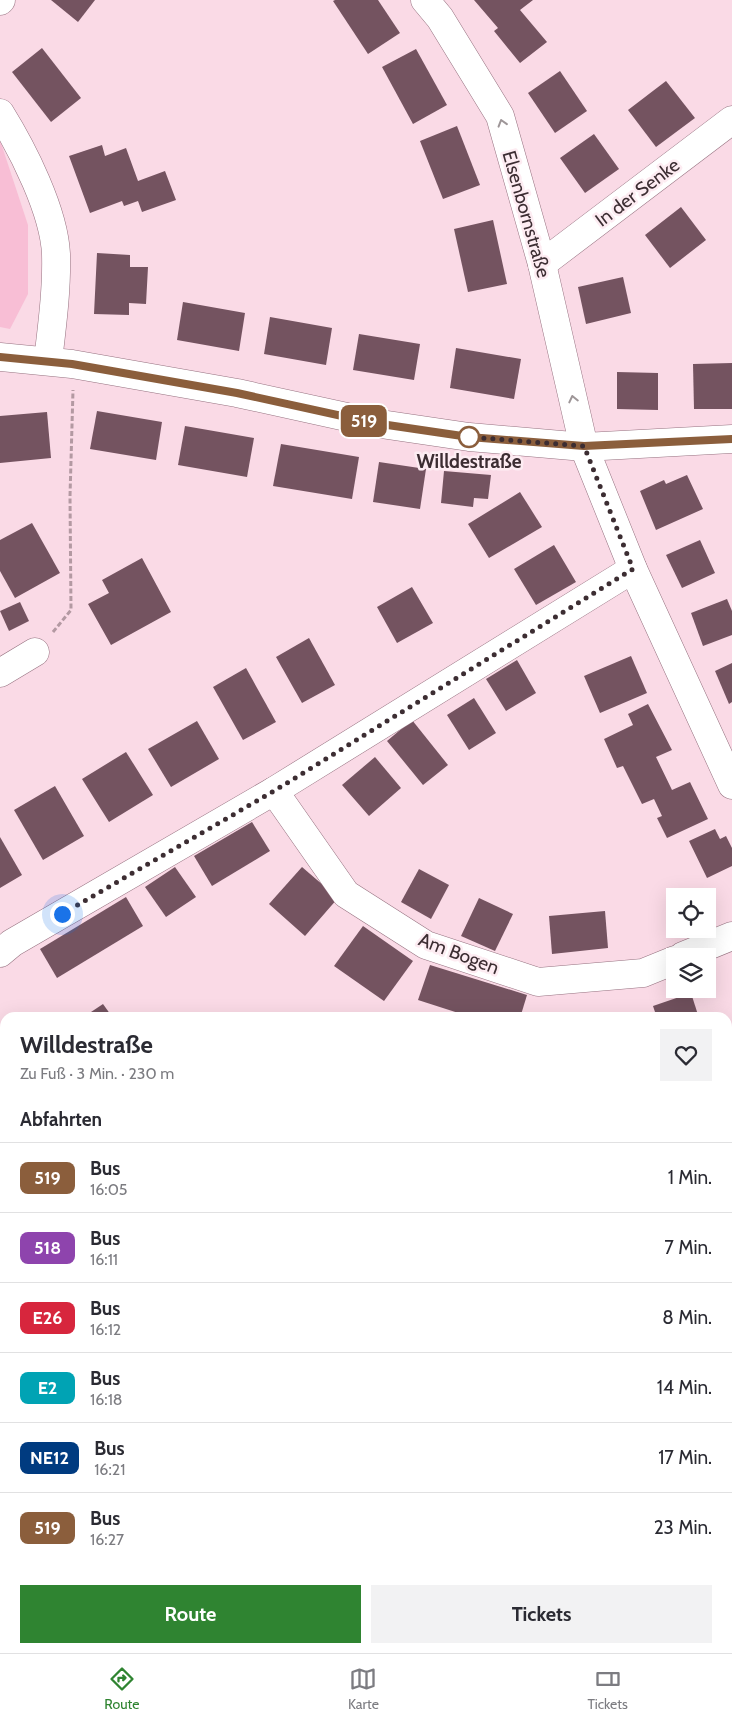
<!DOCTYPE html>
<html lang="de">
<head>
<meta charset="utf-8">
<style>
  body { margin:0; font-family:Cabin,sans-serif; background:#f2f2f3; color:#2b2b33; height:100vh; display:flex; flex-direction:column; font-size:19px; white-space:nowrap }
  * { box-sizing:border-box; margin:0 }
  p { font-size:16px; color:#7c7c81 }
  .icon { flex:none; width:28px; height:28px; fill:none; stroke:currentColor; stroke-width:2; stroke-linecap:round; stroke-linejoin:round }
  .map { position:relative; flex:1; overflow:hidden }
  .panel { position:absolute; left:0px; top:1012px; width:732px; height:641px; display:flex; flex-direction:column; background:#fff; border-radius:15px 15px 0 0; box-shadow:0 5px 20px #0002 }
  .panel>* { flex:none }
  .badge { padding:0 10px; border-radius:8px; font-size:18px; line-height:32px }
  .tools { position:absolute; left:666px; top:888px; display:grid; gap:10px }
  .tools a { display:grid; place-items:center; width:50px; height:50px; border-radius:0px; background:#fff; box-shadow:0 5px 20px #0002; font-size:25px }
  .you { position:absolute; width:25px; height:25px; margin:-12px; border:4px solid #fff; border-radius:50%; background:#1a73e8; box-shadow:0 0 0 8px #1a73e833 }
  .map>.badge { position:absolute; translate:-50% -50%; box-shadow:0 0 0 2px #fff }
  h2 { padding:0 20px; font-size:19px; line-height:45px }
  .round { display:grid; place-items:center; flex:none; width:52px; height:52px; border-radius:0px; background:#f2f2f3 }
  .overview { display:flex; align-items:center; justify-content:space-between; height:85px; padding:0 20px }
  h1 { font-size:24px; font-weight:800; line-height:38px }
  .action { display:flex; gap:10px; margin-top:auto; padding:10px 20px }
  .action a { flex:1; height:58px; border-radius:0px; background:#2f8431; color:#fff; font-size:20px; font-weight:800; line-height:58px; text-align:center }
  .action a+a { background:#f2f2f3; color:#2b2b33 }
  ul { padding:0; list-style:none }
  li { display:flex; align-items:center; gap:15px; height:70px; padding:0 20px; border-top:1px solid #e1e1e2 }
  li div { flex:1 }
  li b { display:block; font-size:19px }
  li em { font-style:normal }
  li .badge { min-width:55px; font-weight:700; text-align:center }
  .tab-bar { display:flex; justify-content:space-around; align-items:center; height:70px; border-top:1px solid #e1e1e2; background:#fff; font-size:14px; color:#7c7c81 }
  .tab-bar a { display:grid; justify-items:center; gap:2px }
  .tab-bar .selected { color:#2f8431 }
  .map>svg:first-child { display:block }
  .green { fill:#f8bed5 }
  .building { fill:#745360 }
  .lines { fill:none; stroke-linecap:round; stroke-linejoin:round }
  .street-casing { stroke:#967280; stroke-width:29 }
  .secondary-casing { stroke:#967280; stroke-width:29 }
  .path { stroke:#b399a2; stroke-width:3; stroke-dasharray:5 2.5; stroke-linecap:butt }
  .street { stroke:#fff; stroke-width:28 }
  .secondary { stroke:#fff; stroke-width:28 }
  .oneway { stroke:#9e9698 }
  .line-casing { stroke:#fff; stroke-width:11 }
  .line { stroke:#8b5e3c; stroke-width:8 }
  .walk { stroke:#3c2d32; stroke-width:5; stroke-dasharray:0 9 }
  .stop-dot { fill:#fff; stroke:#8b5e3c; stroke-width:2.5 }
  .labels { text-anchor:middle; stroke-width:5; stroke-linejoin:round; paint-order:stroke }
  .street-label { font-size:19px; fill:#3c2d32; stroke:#fdecf2 }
  .stop-label { font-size:19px; font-weight:bold; fill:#3c2d32; stroke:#fdecf2 }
</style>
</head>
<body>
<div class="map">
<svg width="732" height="1653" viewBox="0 0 732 1653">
  <rect width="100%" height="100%" fill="#fadae6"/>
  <polygon class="green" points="0,140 28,225 28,294 10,329 0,327"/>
  <g class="building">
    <polygon points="51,0 95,0 78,22"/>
    <polygon points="335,0 378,0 400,33 368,54 333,1"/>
    <polygon points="474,0 533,0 520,10 547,42 520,63 494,31 498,28"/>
    <polygon points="42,48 81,98 51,122 12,72"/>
    <polygon points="416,49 447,105 413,124 382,67"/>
    <polygon points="560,71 587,111 555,133 528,93"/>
    <polygon points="666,81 695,118 656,147 628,110"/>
    <polygon points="457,126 480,185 443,199 420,141"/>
    <polygon points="594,134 619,169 585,193 560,158"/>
    <polygon points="102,145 105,156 126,148 138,181 165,171 176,200 142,212 138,201 124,206 122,201 90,213 69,156"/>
    <polygon points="681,207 706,240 670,268 645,235"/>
    <polygon points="493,220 507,284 468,292 454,229"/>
    <polygon points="97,253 130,255 130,267 148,267 146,304 129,303 129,315 94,314"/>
    <polygon points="623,277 631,313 586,324 578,287"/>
    <polygon points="183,302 245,313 239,351 177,340"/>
    <polygon points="270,317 332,328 326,365 264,354"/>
    <polygon points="359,334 420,344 414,380 353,370"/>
    <polygon points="456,348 521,359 514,399 450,388"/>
    <polygon points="732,363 732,409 694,409 693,364"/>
    <polygon points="617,372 658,373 658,410 617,409"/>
    <polygon points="97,411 162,422 156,460 90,449"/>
    <polygon points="47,412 51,458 0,463 0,416"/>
    <polygon points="185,426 254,438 247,477 178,465"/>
    <polygon points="281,444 359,457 352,499 273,486"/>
    <polygon points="379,462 426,469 420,509 373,502"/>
    <polygon points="444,471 491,475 488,499 474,498 473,507 441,503"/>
    <polygon points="687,475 703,509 656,530 640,491 664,480 666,484"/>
    <polygon points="520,492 542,527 489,558 468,524"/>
    <polygon points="32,523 60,573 15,598 0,571 0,540"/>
    <polygon points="700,540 715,573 682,588 666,555"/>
    <polygon points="554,545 576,582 536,605 514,569"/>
    <polygon points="142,558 171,612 111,645 88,604 109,593 102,580"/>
    <polygon points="412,587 433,623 397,643 377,607"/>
    <polygon points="727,599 732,611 732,635 703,646 691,613"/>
    <polygon points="20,602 29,621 9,631 0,611"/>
    <polygon points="309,638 335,685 302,703 276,657"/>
    <polygon points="631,656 647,693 600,713 584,676"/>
    <polygon points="517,660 536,693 506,711 486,679"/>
    <polygon points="732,663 732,702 729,704 715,671"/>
    <polygon points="246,668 276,722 243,740 213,687"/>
    <polygon points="474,698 496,733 469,750 447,715"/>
    <polygon points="648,704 672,750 656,757 672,790 690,782 708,819 667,838 657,818 662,816 654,799 642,804 623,766 617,768 604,739 633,725 628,714"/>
    <polygon points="412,720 448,765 423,785 387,741"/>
    <polygon points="197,721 219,759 171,787 148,749"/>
    <polygon points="126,752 153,795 109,822 82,779"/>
    <polygon points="375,757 401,788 369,816 342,785"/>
    <polygon points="55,786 84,836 43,860 14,810"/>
    <polygon points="252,822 270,851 212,886 194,856"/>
    <polygon points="715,829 720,839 726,836 732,848 732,866 707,878 689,841"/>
    <polygon points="0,837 22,875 0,888"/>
    <polygon points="175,867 196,897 166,917 145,887"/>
    <polygon points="302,867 338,898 305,936 269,904"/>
    <polygon points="419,869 449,885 431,919 401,902"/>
    <polygon points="126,897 143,926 57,978 40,949"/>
    <polygon points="479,898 513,914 495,951 461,936"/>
    <polygon points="605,911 608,948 552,954 549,916"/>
    <polygon points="363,926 413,961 384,1001 334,966"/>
    <polygon points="430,965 527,995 520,1018 474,1018 418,1000"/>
    <polygon points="691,993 699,1018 657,1018 653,1006"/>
    <polygon points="103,1004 113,1018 82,1018"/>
    <polygon points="0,1123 5,1127 5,1162 0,1158"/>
    <polygon points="0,1219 5,1220 5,1247 2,1246 1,1253"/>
    <polygon points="732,1244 732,1291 728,1284 728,1247"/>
    <polygon points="729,1396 732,1401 732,1438 728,1440 728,1397"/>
    <polygon points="0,1576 5,1589 5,1618 0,1620"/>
    <polygon points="5,1641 5,1649 46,1649 47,1653 6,1653 2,1642"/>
    <polygon points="244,1649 290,1649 292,1653 246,1653"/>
    <rect x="644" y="1649" width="34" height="4"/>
  </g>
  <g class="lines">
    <defs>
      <g id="street">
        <polyline points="425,0 440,18 500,116 542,264 584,447 633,569 732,785"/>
        <polyline points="0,1 1,0"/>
        <path d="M 0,113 C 23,150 54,211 56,254 C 57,290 52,326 48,361"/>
        <polyline points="542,264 732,120"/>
        <polyline points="0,673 35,652"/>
        <polyline points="274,791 346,894 426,945 538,982 643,973 675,960"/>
        <polyline points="0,953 12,943 274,791 633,569"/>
        <polyline points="683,956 732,936"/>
        <polyline points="728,1055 732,1053"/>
        <polyline points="0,1080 5,1080"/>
        <polyline points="728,1340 732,1336"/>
        <polyline points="0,1420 5,1419"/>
        <polyline points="156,1653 166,1649"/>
        <polyline points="621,1653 622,1649"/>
      </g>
      <polyline id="secondary" points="0,357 72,364 237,393 374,423 469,437 584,447 732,439"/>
    </defs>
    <use href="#street" class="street-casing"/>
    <use href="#secondary" class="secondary-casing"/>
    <polyline class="path" points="53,632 71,610 70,496 73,390"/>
    <use href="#street" class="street"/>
    <use href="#secondary" class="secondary"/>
  </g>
  <defs><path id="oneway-chevron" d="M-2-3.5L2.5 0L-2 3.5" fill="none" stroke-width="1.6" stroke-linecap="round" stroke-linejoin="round" transform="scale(1.25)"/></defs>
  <g class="oneway">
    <use href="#oneway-chevron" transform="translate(502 123) rotate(-107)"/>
    <use href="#oneway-chevron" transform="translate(573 399) rotate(-103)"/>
  </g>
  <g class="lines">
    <defs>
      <polyline id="line" points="0,357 72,364 237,393 374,423 469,437 584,446 732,439"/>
    </defs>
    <use href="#line" class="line-casing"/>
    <use href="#line" class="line"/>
    <polyline class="walk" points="62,914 274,791 633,569 584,446 469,437"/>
  </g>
  <circle class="stop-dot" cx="469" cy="437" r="10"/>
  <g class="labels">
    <g class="street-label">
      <text transform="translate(637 192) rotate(-37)" y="7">In der Senke</text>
      <text transform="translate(527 214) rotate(74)" y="7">Elsenbornstraße</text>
      <text transform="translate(459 953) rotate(21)" y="7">Am Bogen</text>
    </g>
    <g class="stop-label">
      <text x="469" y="468">Willdestraße</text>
    </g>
  </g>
</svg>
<div class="tools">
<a><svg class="icon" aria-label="locate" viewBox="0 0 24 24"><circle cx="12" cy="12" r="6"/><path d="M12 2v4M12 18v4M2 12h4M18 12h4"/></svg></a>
<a><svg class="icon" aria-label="layers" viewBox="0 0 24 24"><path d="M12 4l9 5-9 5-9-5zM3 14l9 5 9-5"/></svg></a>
</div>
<div class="you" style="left:62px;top:914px"></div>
<b class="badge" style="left:364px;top:421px;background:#8b5e3c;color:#fff">519</b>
<section class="panel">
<div class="overview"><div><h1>Willdestraße</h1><p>Zu Fuß · 3 Min. · 230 m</p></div><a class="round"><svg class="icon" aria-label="heart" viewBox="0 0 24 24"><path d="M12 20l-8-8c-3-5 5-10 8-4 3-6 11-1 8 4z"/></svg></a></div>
<h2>Abfahrten</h2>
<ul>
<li><span class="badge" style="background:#8b5e3c;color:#fff">519</span><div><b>Bus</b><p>16:05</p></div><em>1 Min.</em></li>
<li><span class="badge" style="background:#8e44ad;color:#fff">518</span><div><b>Bus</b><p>16:11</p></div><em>7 Min.</em></li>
<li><span class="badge" style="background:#d7263d;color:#fff">E26</span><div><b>Bus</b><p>16:12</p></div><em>8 Min.</em></li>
<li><span class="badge" style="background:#00a3b4;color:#fff">E2</span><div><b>Bus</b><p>16:18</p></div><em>14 Min.</em></li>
<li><span class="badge" style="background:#003b80;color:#fff">NE12</span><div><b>Bus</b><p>16:21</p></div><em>17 Min.</em></li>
<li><span class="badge" style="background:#8b5e3c;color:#fff">519</span><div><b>Bus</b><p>16:27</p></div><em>23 Min.</em></li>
</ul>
<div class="action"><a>Route</a><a>Tickets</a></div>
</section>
</div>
<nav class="tab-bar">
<a class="selected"><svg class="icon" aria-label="directions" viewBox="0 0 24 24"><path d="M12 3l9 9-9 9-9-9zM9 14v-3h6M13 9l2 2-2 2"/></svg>Route</a>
<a><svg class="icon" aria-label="map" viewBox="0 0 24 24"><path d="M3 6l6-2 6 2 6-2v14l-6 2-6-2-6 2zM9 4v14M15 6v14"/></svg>Karte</a>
<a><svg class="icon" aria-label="tickets" viewBox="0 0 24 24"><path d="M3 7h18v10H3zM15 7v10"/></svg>Tickets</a>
</nav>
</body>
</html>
